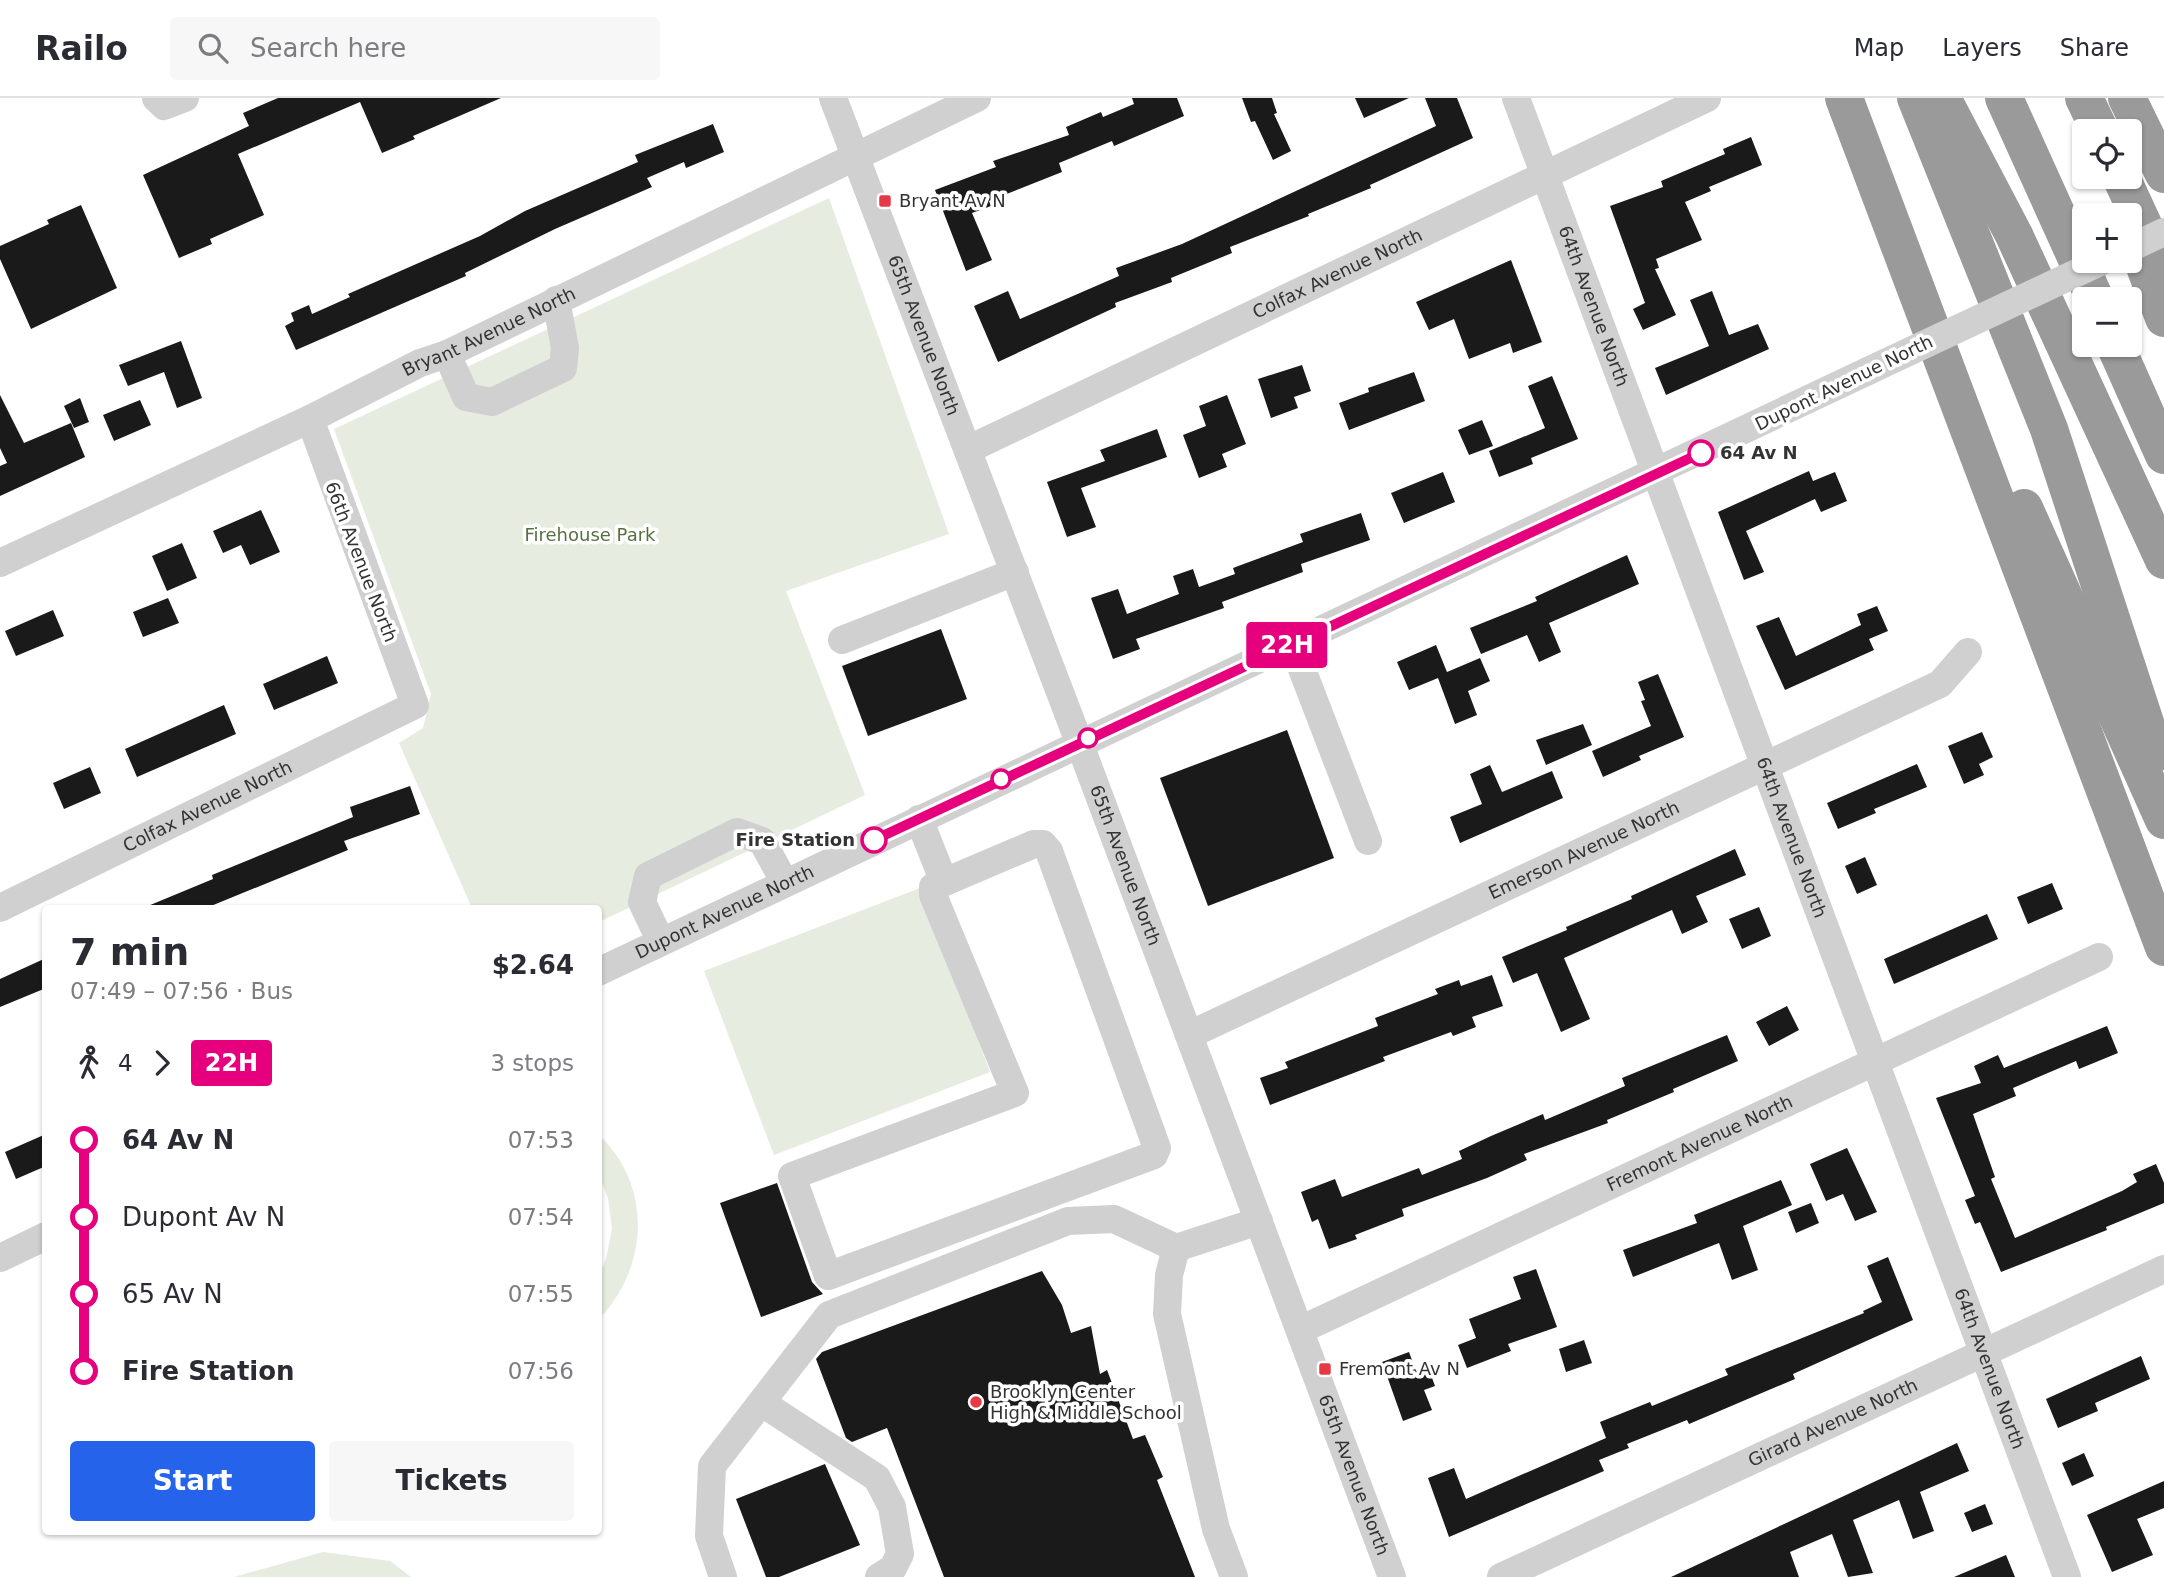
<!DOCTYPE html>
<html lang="en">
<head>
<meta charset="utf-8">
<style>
  body { margin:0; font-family:"DejaVu Sans",sans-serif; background:#f7f7f7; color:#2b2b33; height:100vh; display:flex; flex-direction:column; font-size:26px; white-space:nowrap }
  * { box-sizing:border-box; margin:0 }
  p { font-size:23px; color:#7c7c81 }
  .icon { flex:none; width:38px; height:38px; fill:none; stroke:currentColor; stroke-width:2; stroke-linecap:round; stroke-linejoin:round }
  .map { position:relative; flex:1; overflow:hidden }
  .sheet { position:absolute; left:42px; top:807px; width:560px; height:630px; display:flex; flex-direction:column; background:#fff; border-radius:7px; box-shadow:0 2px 5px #0004 }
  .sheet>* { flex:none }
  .badge { padding:0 14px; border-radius:5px; font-size:24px; line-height:46px }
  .controls { position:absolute; left:2072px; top:21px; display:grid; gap:14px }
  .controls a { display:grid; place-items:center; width:70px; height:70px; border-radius:7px; background:#fff; box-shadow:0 2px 5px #0004; font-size:35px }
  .map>.badge { position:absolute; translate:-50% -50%; box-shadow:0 0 0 4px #fff }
  .legs { display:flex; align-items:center; gap:10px; height:77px; padding:0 28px; font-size:23px }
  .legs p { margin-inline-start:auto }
  .head { display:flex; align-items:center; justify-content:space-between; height:119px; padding:0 28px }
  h1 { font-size:38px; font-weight:700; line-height:52px }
  .button { display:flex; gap:14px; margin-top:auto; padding:14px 28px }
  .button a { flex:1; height:80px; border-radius:7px; background:#2563eb; color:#fff; font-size:28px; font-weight:700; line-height:80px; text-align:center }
  .button a+a { background:#f7f7f7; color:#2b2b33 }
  ul { padding:0 28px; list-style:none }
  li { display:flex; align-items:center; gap:24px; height:77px; font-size:26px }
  li i { display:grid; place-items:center; width:10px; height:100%; margin:0 9px; background:currentColor }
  li i::after { content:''; width:18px; height:18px; margin:-9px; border:5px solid; border-radius:50%; background:#fff }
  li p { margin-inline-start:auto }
  li:first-child i { background:linear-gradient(#0000 50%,currentColor 0) }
  li:last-child i { background:linear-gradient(currentColor 50%,#0000 0) }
  header { display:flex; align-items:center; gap:42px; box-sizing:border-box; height:98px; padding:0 35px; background:#fff; border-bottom:2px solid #e1e1e2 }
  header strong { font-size:33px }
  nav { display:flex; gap:38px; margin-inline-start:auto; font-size:24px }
  .search { width:490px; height:63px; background:#f7f7f7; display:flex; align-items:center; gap:18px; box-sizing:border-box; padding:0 24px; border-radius:7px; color:#7c7c81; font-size:26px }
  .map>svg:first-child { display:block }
  .green { fill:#e6ecdf }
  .building { fill:#1a1a1a }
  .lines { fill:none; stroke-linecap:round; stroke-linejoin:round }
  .minor { stroke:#d0d0d0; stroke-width:28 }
  .highway { stroke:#9a9a9a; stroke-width:38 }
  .minor-bridge { stroke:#d0d0d0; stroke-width:28 }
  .line-1-casing { stroke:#fff; stroke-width:16 }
  .line-1 { stroke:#e6007e; stroke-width:10 }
  .poi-dot { fill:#e63946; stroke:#fff; stroke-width:2.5 }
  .stop-1-dot { fill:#fff; stroke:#e6007e; stroke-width:3.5 }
  .labels { text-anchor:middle; stroke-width:7; stroke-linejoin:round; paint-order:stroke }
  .poi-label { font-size:18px; fill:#333; stroke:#fff; text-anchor:start }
  .street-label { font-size:18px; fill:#333; stroke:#fff }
  .stop-label { font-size:18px; font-weight:bold; fill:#333; stroke:#fff; text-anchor:start }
  .park-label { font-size:18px; fill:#56703f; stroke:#fff }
</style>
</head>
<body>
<header>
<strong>Railo</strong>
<div class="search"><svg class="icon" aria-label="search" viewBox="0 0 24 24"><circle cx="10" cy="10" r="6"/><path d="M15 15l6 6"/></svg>Search here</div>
<nav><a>Map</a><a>Layers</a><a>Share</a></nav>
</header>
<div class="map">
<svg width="2164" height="1479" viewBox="0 0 2164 1479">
  <rect width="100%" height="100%" fill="#fff"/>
  <g class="green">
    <polygon points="829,100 949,436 786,493 865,697 599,824 598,810 472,810 399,645 423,630 431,596 334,331"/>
    <polygon points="920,790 990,974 774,1057 704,873"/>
    <path d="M 598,1036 C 653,1087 649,1169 599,1221 L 599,1178 L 606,1161 L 612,1131 L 608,1100 L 599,1078 Z"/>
    <polygon points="323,1454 390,1463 411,1479 234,1479"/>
  </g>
  <g class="building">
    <polygon points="278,0 501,0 413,38 415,41 382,55 360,4 238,56 264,117 210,141 212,146 179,160 143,77 249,28 243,15"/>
    <polygon points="1132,0 1177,0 1184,18 1114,48 1112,43 1059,65 1062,74 989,103 991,108 972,115 992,162 966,173 935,92 996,69 993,63 1069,37 1066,29 1101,14 1103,19 1134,6"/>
    <polygon points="1242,0 1272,0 1277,15 1274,16 1291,53 1273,62 1255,23 1251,24"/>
    <polygon points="1355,0 1409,0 1364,20"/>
    <polygon points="1425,0 1457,0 1473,40 1370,87 1371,90 1308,116 1309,118 1230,149 1232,155 1171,180 1172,184 1115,205 1116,209 998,264 974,208 1008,193 1020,221 1119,178 1116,170 1182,146 1436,28"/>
    <polygon points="713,26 724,54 686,70 684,64 647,80 652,89 555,131 465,175 466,178 296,252 285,228 294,223 291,215 309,207 312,216 350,199 348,196 480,138 525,113 638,64 635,57"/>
    <polygon points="1751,39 1762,67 1709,89 1711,93 1685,104 1702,142 1656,161 1659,170 1655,171 1676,217 1643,232 1633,211 1645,205 1610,108 1663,89 1661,83 1725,56 1723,51"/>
    <polygon points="81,107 117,190 31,231 0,161 0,148 49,126 47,122"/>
    <polygon points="1511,162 1542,244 1513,255 1510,245 1469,261 1454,221 1429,232 1416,204"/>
    <polygon points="1712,193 1729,237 1758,226 1769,251 1666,297 1655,270 1709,248 1690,202"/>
    <polygon points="181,243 202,300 177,310 164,274 128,288 119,267"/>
    <polygon points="1302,267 1311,293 1294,299 1298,310 1271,320 1258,281"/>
    <polygon points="1414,274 1425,303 1349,332 1339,305 1369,294 1368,290"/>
    <polygon points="1552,278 1578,341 1531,360 1533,366 1499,379 1489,353 1545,330 1528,288"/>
    <polygon points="0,297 24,345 71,325 85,359 0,398 0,368 7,365 0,350"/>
    <polygon points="1227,297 1246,346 1222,356 1227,369 1199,380 1183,337 1206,328 1199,308"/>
    <polygon points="80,300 89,324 74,330 64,308"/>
    <polygon points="140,302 151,327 114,343 103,317"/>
    <polygon points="1482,322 1493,348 1469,357 1458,332"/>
    <polygon points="1157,331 1167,359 1081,390 1096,429 1067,439 1047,384 1105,363 1100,352"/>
    <polygon points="1809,373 1813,383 1835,374 1847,403 1821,414 1815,401 1746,433 1764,474 1744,482 1718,414"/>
    <polygon points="1443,374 1455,404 1404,425 1391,395"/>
    <polygon points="261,412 280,454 250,467 241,447 223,455 213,433"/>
    <polygon points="1361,415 1370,442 1301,466 1303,474 1222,504 1224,510 1136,541 1140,551 1113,561 1091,500 1118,491 1127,516 1179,496 1173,478 1193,471 1199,489 1235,476 1233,470 1303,444 1300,436"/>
    <polygon points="182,445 197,480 167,493 152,458"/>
    <polygon points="1627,457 1639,486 1549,525 1561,554 1539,564 1527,537 1481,556 1470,530 1537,503 1535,499"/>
    <polygon points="168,500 179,525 143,539 133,514"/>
    <polygon points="1877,508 1888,533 1869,541 1874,552 1785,592 1756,528 1779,519 1796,558 1861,527 1857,516"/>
    <polygon points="53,512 64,538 16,558 5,533"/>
    <polygon points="941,531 967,601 868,638 842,568"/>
    <polygon points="1436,547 1447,574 1480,560 1490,583 1468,593 1477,617 1455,626 1438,580 1409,592 1397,564"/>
    <polygon points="327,558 338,585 274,612 263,586"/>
    <polygon points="1658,576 1684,639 1639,658 1641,662 1603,679 1592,653 1651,628 1641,603 1645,602 1638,584"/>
    <polygon points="224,607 236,636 137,679 125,651"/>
    <polygon points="1583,626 1592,647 1546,667 1536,642"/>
    <polygon points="1287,632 1334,760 1208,808 1160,680"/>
    <polygon points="1982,634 1993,659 1979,666 1984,677 1964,686 1948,648"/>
    <polygon points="1917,666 1927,689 1874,711 1876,715 1838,731 1827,705"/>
    <polygon points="1490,667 1502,694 1552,673 1563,700 1460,745 1450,719 1482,706 1470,676"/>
    <polygon points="90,669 101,695 64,711 53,685"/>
    <polygon points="410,688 420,716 344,743 348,752 206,810 143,810 213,781 212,777 353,719 350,709"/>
    <polygon points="1735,751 1746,777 1696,798 1708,824 1682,836 1672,812 1564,860 1590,921 1561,934 1537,875 1513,885 1502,859 1567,832 1566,829 1632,801 1631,798"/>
    <polygon points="1865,759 1877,787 1857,796 1845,768"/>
    <polygon points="2052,785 2063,811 2028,826 2017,799"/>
    <polygon points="1759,809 1771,838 1742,851 1729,821"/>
    <polygon points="1987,816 1998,841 1894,886 1884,861"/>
    <polygon points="46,860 46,890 0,909 0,881"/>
    <polygon points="1492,877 1503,908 1472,919 1476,929 1453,938 1451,934 1383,959 1385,963 1270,1007 1260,980 1288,970 1285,964 1378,928 1375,920 1438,896 1435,891 1459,882 1461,888"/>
    <polygon points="1787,908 1799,932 1769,948 1756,924"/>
    <polygon points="2107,928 2118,955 2079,971 2076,963 2013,990 2016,998 1973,1016 1995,1079 1991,1081 2015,1140 2122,1093 2137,1084 2133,1076 2156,1066 2164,1085 2164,1105 2106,1129 2107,1132 2001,1174 1980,1124 1975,1126 1965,1102 1975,1098 1936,1000 1981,985 1974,968 1998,957 2004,970"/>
    <polygon points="1727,937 1738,963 1673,991 1674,994 1607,1022 1608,1025 1524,1056 1527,1062 1487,1080 1402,1111 1404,1118 1355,1137 1357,1141 1329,1151 1318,1121 1312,1124 1301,1094 1335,1081 1342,1099 1419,1070 1422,1077 1462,1061 1459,1053 1491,1038 1543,1016 1545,1022 1625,988 1622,980"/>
    <polygon points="46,1036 46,1068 16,1081 5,1054"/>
    <polygon points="1847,1050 1877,1114 1855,1123 1843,1096 1826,1103 1810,1066"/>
    <polygon points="1781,1082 1792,1107 1743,1128 1758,1172 1732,1182 1719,1145 1633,1179 1623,1152 1697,1125 1694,1117"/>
    <polygon points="777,1085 812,1184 823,1196 761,1219 720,1105"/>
    <polygon points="1811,1105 1819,1125 1796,1135 1788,1114"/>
    <polygon points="1888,1159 1913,1222 1793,1276 1795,1281 1689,1326 1687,1322 1627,1346 1629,1350 1599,1362 1604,1373 1449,1439 1428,1380 1454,1370 1466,1401 1606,1340 1600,1324 1650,1304 1652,1308 1728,1277 1725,1271 1864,1215 1863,1213 1882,1204 1867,1168"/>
    <polygon points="1536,1171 1557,1229 1508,1246 1511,1253 1467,1270 1458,1247 1476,1240 1469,1221 1521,1201 1513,1179"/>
    <polygon points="1042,1173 1062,1207 1071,1235 1091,1228 1100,1276 1107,1272 1133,1341 1145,1337 1163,1379 1157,1382 1195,1479 944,1479 887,1330 852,1344 846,1340 816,1261 822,1254"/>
    <polygon points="1584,1242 1592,1265 1566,1274 1559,1251"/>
    <polygon points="1409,1254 1416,1273 1428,1269 1435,1288 1424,1292 1432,1312 1403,1323 1382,1264"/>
    <polygon points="2141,1258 2150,1281 2095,1305 2098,1313 2058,1330 2046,1301"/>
    <polygon points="1957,1345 1969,1373 1920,1394 1934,1433 1913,1441 1899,1402 1853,1422 1873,1475 1848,1479 1832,1436 1790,1454 1799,1479 1671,1479"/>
    <polygon points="2084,1355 2094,1378 2072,1388 2062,1365"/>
    <polygon points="825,1366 860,1447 779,1479 766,1479 736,1401"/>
    <polygon points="2164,1383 2164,1410 2137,1421 2153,1457 2112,1474 2087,1417"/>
    <polygon points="1985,1406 1993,1426 1972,1434 1964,1415"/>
    <polygon points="2006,1457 2015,1479 1954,1479"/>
  </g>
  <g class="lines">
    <g class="minor">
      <polyline points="156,0 164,8 185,0"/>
      <path id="s1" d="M 833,0 L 1079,644 L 1392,1479"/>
      <path id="s2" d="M 1516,0 L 2067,1479"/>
      <polyline points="447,256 466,299 492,304 563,270 565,250 556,202"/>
      <path id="s3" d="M 969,351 L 1707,0"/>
      <path id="s4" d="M 0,465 L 310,321 L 420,265 L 447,256 L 977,0"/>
      <polyline points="842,542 1015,474"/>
      <polyline points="1292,545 1368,743"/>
      <polyline points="919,721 944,784"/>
      <polygon points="1034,746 1043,746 1049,753 1157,1050 1154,1057 828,1178 792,1078 1015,995 933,797 933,789"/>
      <path id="s5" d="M 0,810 L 415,607 L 310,321"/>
      <polyline points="661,844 642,804 648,778 737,734 762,743 785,785"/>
      <path id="s6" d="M 598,874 L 1868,273"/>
      <path id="s7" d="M 1189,937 L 1940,586 L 1968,554"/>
      <polyline points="1176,1150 1169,1177 1167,1216 1216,1431 1234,1479"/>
      <polyline points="0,1160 46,1138"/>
      <path id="s8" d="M 1300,1232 L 2099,859"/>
      <polyline points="762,1305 877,1380 892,1409 900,1456 893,1470 879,1479"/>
      <polyline points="723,1479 709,1438 712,1368 829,1217 1068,1123 1114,1121 1176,1150 1259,1123"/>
      <path id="s9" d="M 1501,1479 L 2164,1171"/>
    </g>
    <g class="highway">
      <polyline points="1844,0 2164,849"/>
      <polyline points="1916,0 2049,331 2155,655"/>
      <polyline points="1942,0 2014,137 2164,462"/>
      <polyline points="2004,0 2095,201"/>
      <polyline points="2084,0 2100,33"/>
      <polyline points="2127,0 2164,76"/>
      <polyline points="2121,79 2164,172"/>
      <polyline points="2138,150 2164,220"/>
      <polyline points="2115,247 2164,357"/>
      <polyline points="2024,410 2164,722"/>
    </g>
    <g class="minor-bridge">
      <polyline points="2130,150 2164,134"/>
      <polyline points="1868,273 2102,163"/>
    </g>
  </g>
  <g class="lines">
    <defs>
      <polyline id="line-1" points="874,742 1701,355"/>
    </defs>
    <use href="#line-1" class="line-1-casing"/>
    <use href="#line-1" class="line-1"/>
  </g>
  <g class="poi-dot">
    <rect x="878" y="96" width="14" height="14" rx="3.5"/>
    <rect x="1318" y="1264" width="14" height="14" rx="3.5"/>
    <circle cx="976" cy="1304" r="7"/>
  </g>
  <g class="stop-1-dot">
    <circle cx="1701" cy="355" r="12"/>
    <circle cx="1088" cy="640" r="9"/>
    <circle cx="1001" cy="681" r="9"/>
    <circle cx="874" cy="742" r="12"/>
  </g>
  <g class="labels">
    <g class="poi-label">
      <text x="899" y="109">Bryant Av N</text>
      <text x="1339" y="1277">Fremont Av N</text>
      <text x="990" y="1300">Brooklyn Center<tspan x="990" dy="21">High &amp; Middle School</tspan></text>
    </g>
    <g class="street-label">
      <text dy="6" stroke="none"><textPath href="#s3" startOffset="408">Colfax Avenue North</textPath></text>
      <text dy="6" stroke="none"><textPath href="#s2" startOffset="222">64th Avenue North</textPath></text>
      <text dy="6" stroke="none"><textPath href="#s4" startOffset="541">Bryant Avenue North</textPath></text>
      <text dy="6" stroke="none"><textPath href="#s1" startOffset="254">65th Avenue North</textPath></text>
      <text transform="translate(1844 285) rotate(-26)" y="6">Dupont Avenue North</text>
      <text transform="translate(361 464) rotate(69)" y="6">66th Avenue North</text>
      <text dy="6" stroke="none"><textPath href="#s5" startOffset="231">Colfax Avenue North</textPath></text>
      <text dy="6" stroke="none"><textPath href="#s2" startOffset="789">64th Avenue North</textPath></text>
      <text dy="6" stroke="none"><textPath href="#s7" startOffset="436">Emerson Avenue North</textPath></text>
      <text dy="6" stroke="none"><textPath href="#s1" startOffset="821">65th Avenue North</textPath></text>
      <text dy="6" stroke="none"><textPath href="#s6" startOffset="140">Dupont Avenue North</textPath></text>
      <text dy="6" stroke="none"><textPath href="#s8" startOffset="441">Fremont Avenue North</textPath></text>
      <text dy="6" stroke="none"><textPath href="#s2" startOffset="1356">64th Avenue North</textPath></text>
      <text dy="6" stroke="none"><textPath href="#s9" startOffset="366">Girard Avenue North</textPath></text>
      <text dy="6" stroke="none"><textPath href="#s1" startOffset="1472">65th Avenue North</textPath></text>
    </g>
    <g class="stop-label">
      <text x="1720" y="361">64 Av N</text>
      <text x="855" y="748" text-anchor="end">Fire Station</text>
    </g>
    <g class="park-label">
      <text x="590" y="443">Firehouse Park</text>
    </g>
  </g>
</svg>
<div class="controls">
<a><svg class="icon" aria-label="locate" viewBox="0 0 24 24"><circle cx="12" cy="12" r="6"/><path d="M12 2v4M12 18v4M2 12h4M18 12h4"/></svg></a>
<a>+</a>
<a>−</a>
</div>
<b class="badge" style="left:1287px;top:547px;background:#e6007e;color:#fff">22H</b>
<section class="sheet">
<div class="head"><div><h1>7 min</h1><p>07:49 – 07:56 · Bus</p></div><b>$2.64</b></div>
<div class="legs"><svg class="icon" aria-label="walk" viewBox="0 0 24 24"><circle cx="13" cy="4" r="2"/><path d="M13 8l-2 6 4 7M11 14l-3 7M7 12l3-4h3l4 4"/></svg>4<svg class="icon" aria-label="forward" viewBox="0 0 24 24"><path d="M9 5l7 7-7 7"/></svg><b class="badge" style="background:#e6007e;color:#fff">22H</b><p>3 stops</p></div>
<ul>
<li><i style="color:#e6007e"></i><b>64 Av N</b><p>07:53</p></li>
<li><i style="color:#e6007e"></i><span>Dupont Av N</span><p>07:54</p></li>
<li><i style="color:#e6007e"></i><span>65 Av N</span><p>07:55</p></li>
<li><i style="color:#e6007e"></i><b>Fire Station</b><p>07:56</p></li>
</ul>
<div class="button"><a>Start</a><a>Tickets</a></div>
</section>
</div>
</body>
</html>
